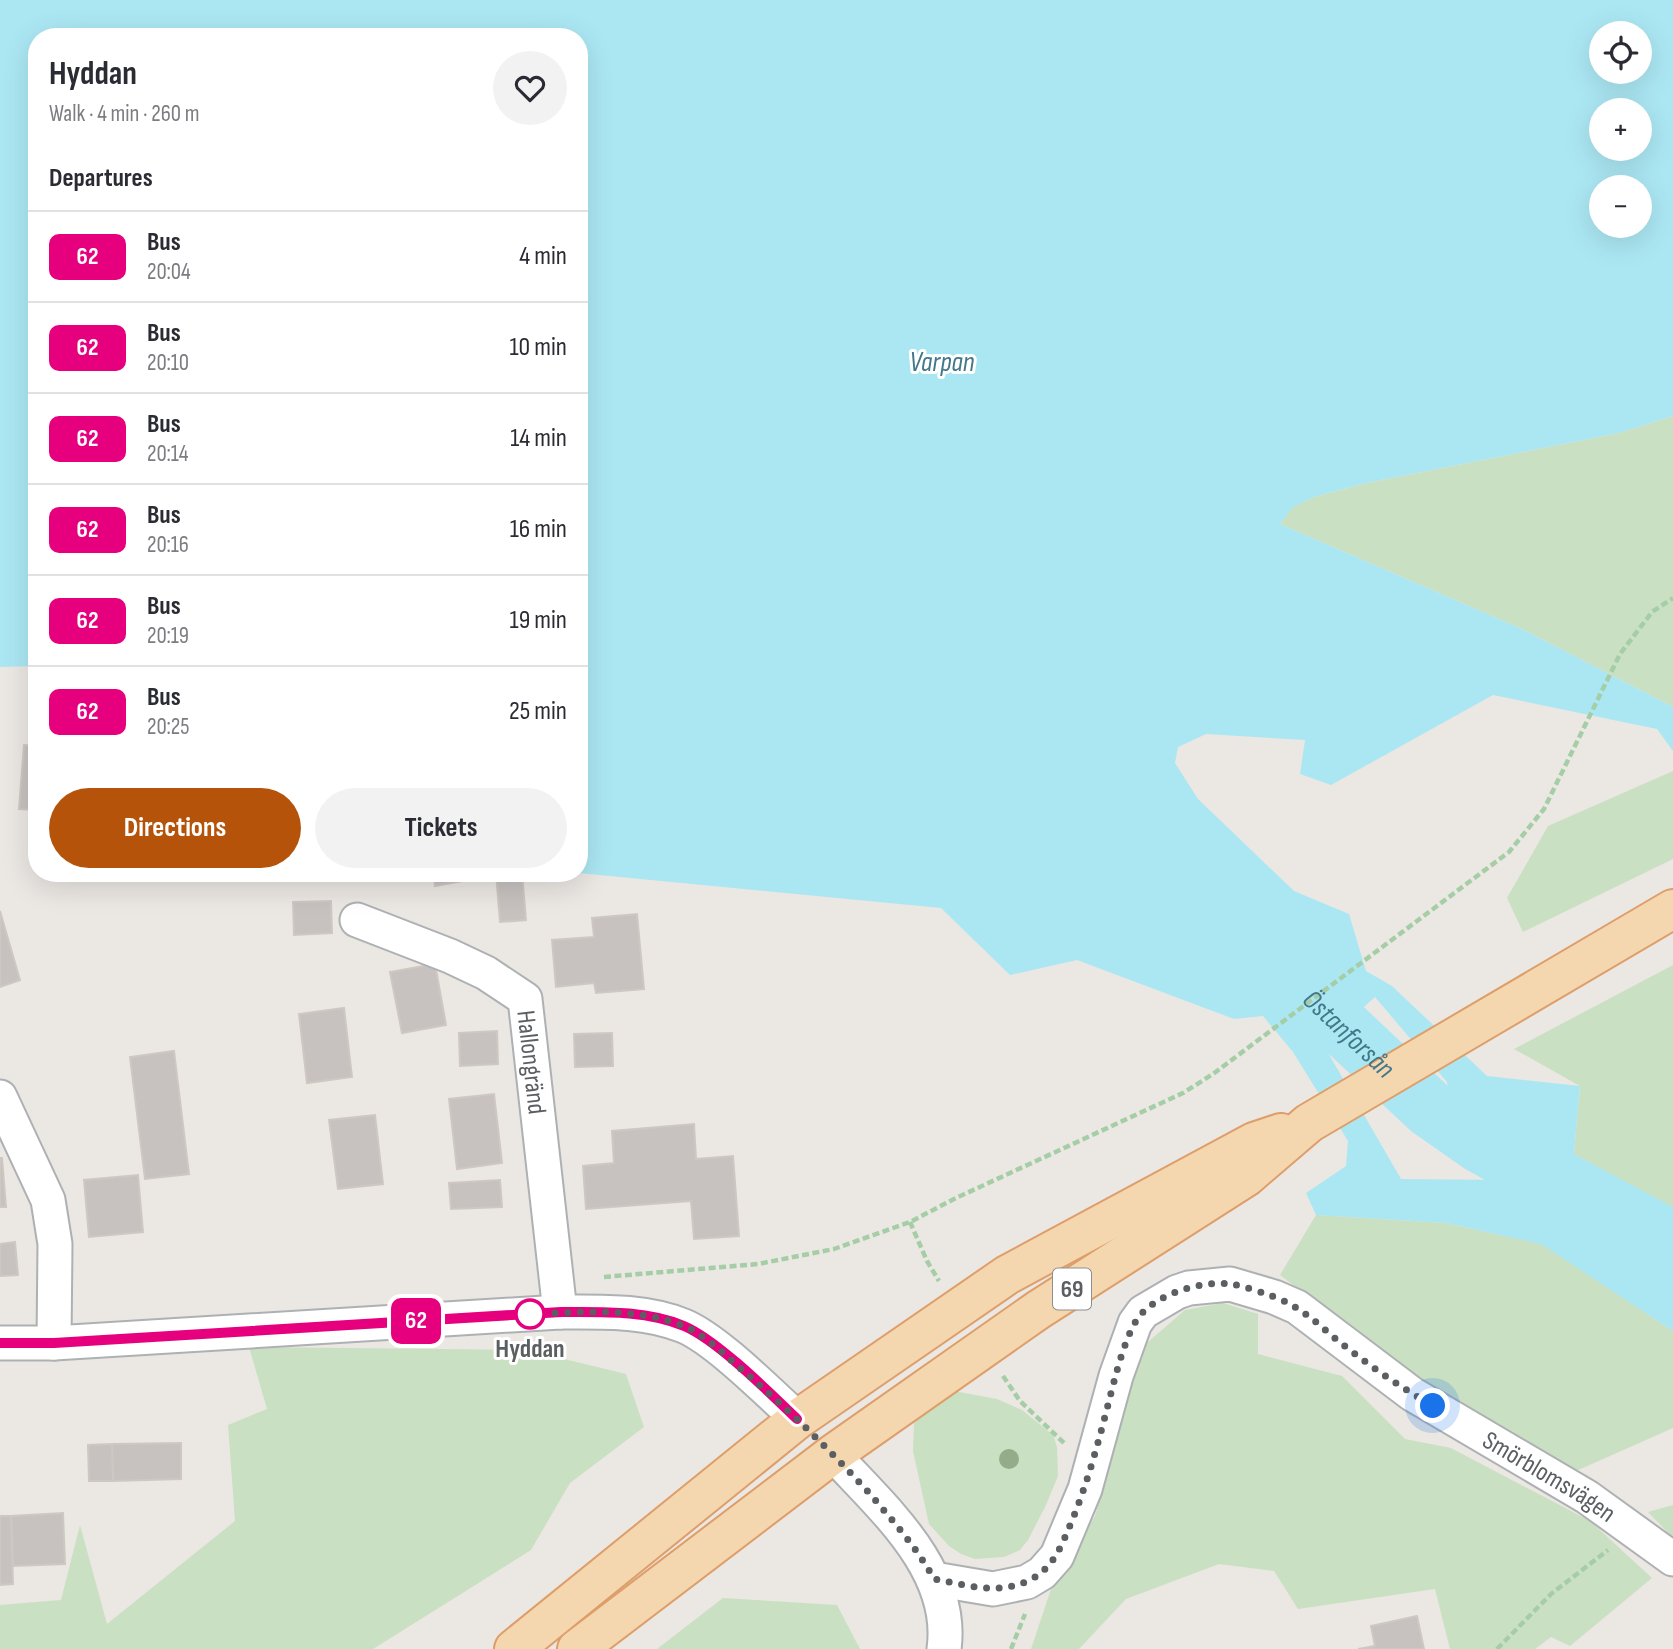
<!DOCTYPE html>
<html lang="en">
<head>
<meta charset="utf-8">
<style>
  body { margin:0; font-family:"Sofia Sans Condensed",sans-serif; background:#f2f2f3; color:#2b2b33; height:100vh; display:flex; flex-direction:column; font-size:26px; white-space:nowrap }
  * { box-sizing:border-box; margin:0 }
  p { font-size:23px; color:#7c7c81 }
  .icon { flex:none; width:38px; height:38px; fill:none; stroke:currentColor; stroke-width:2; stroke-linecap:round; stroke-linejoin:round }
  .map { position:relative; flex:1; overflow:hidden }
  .drawer { position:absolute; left:28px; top:28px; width:560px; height:854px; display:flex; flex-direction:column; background:#fff; border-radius:28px; box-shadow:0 7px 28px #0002 }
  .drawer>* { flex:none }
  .badge { padding:0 14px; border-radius:10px; font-size:24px; line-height:46px }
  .controls { position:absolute; left:1589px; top:21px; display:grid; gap:14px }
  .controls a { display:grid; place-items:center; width:63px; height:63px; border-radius:50%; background:#fff; box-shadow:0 7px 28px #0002; font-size:35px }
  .you { position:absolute; width:35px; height:35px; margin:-18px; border:5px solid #fff; border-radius:50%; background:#1a73e8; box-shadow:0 0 0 10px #1a73e833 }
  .map>.badge { position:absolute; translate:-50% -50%; box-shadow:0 0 0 4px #fff }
  h2 { padding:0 21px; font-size:26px; line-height:63px }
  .round { display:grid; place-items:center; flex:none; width:74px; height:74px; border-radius:37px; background:#f2f2f3 }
  .headline { display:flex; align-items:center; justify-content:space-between; height:119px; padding:0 21px }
  h1 { font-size:33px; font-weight:700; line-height:52px }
  .action { display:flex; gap:14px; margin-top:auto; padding:14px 21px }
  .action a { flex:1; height:80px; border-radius:42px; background:#b45309; color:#fff; font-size:28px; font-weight:700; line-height:80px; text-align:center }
  .action a+a { background:#f2f2f3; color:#2b2b33 }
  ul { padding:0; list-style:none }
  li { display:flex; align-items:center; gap:21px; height:91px; padding:0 21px; border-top:2px solid #e1e1e2 }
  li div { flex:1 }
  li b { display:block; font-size:26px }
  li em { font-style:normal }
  li .badge { min-width:77px; font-weight:700; text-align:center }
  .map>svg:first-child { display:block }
  .green { fill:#cae0c2 }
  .water { fill:#abe7f3; fill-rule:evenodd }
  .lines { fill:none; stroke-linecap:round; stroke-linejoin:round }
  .river { stroke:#abe7f3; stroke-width:58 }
  .building { fill:#c7c2bf; stroke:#cfc8c2; stroke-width:2 }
  .minor-casing { stroke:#aeb1b3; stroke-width:37 }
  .major-casing { stroke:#de9e69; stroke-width:42 }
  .path { stroke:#a5cea6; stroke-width:4.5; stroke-dasharray:7 3.5; stroke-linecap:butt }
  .minor { stroke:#fff; stroke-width:33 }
  .major { stroke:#f4d6af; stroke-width:38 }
  .tree { fill:#94ac89 }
  .line-casing { stroke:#fff; stroke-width:16 }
  .line { stroke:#e6007e; stroke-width:10 }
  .walk { stroke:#5b5f61; stroke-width:7; stroke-dasharray:0 12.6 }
  .stop-dot { fill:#fff; stroke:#e6007e; stroke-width:3.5 }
  .labels { text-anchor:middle; stroke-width:6; stroke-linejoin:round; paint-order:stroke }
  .shield { fill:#fff; stroke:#8c8f90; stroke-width:2 }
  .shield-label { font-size:24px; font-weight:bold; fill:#5b5f61 }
  .street-label { font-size:26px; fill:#5b5f61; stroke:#fff }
  .stop-label { font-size:26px; font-weight:bold; fill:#5b5f61; stroke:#fff }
  .water-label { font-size:28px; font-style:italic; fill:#42788a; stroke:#fff }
</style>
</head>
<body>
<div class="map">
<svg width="1673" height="1649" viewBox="0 0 1673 1649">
  <rect width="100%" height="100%" fill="#ebe7e3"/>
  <g class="green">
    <polygon points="1673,416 1673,707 1522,629 1280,524 1292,507 1314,497 1366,483 1619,433"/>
    <polygon points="1673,771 1673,859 1523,932 1507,898 1548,826"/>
    <polygon points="1673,965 1673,1207 1671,1207 1574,1154 1580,1086 1514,1049"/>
    <polygon points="1316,1215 1446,1223 1542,1244 1673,1331 1673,1428 1576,1471 1435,1391 1280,1275"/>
    <polygon points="1223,1303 1258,1314 1258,1354 1342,1376 1405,1439 1451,1448 1590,1521 1652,1578 1570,1646 1551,1637 1535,1649 1450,1649 1435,1589 1298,1609 1274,1571 1219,1564 1126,1599 1079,1649 1031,1649 1053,1583 1095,1516 1141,1348 1185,1310"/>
    <polygon points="249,1347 527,1350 626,1374 644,1427 570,1483 531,1550 373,1649 0,1649 0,1605 61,1600 80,1525 107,1624 235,1521 228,1425 267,1409"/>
    <polygon points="954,1391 997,1399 1022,1410 1053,1435 1057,1447 1058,1476 1046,1505 1028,1540 1020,1550 1004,1557 975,1559 961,1554 949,1546 929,1524 913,1451 914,1424 920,1413"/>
    <polygon points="1673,1505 1673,1538 1648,1512"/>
    <polygon points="723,1598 837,1605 860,1649 657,1649"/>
  </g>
  <path class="water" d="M 0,0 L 1673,0 L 1673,416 L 1619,433 L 1366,483 L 1314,497 L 1293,507 L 1280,524 L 1522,629 L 1673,707 L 1673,751 L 1657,729 L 1493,695 L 1331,785 L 1300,774 L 1305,740 L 1206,734 L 1178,747 L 1175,763 L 1198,799 L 1294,891 L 1349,914 L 1366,971 L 1392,986 L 1487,1076 L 1580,1086 L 1574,1154 L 1673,1207 L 1673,1331 L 1541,1244 L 1446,1223 L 1316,1215 L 1306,1193 L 1346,1166 L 1348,1141 L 1293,1052 L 1263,1016 L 1234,1019 L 1077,960 L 1010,975 L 941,908 L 579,873 L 579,37 L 37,37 L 37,666 L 0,667 ZM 1601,33 L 1640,33 L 1640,72 L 1601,72 ZM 1601,110 L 1640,110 L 1640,149 L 1601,149 ZM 1601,187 L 1640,187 L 1640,226 L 1601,226 ZM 1375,997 L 1447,1082 L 1452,1116 L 1504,1180 L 1401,1179 L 1323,1044 Z"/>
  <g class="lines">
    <path class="river" id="s1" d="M 1283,971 L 1430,1109 L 1480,1144 L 1553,1185 L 1673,1246"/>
  </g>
  <g class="building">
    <polygon points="24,745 37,746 37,810 19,809"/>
    <polygon points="433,873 478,873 479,878 435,886"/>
    <polygon points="496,873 522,873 526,920 500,922"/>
    <polygon points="331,901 332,933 294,935 293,902"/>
    <polygon points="0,911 20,980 0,987"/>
    <polygon points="637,914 644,989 596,993 594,983 556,987 552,940 594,937 592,918"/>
    <polygon points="435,964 446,1025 402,1033 390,972"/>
    <polygon points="344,1008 352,1077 307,1083 299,1014"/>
    <polygon points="497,1031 498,1064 460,1066 459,1033"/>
    <polygon points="612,1033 613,1066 575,1067 574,1034"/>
    <polygon points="174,1051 189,1174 145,1179 130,1057"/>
    <polygon points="494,1094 502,1163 457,1169 449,1099"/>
    <polygon points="375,1115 383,1184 338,1189 329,1120"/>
    <polygon points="694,1124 696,1159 733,1156 739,1236 694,1239 691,1201 586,1209 583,1166 614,1163 612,1131"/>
    <polygon points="0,1158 2,1158 6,1207 0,1207"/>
    <polygon points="138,1175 143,1232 89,1237 84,1180"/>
    <polygon points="500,1180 502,1207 451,1209 449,1183"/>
    <polygon points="15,1242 18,1275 0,1276 0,1244"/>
    <polygon points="181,1443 181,1479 113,1481 112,1444"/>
    <polygon points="112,1444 113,1481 89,1481 88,1445"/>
    <polygon points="63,1513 65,1564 13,1566 11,1516"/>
    <polygon points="0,1516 11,1516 13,1584 0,1585"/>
    <polygon points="1417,1616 1424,1649 1358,1649 1375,1646 1371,1626"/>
  </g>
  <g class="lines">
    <defs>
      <g id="minor">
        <path id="s2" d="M 357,920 L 450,956 L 486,973 L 525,999 L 560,1312"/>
        <polyline points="0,1097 48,1200 55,1244 54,1343"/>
        <path d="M 0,1343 L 54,1343 L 560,1312 C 601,1312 645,1310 684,1326 C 717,1340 769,1393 798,1419"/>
        <path d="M 833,1454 C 881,1507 955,1569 944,1649"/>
        <path id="s3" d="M 934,1579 L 993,1589 L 1027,1582 L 1042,1573 L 1057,1556 L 1085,1489 L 1116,1376 L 1135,1323 L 1143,1312 L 1177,1292 L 1189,1288 L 1230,1284 L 1274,1297 L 1297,1307 L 1412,1394 L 1587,1497 L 1673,1559"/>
      </g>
      <g id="major">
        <polyline points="514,1649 798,1419 1007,1275 1254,1142 1281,1133"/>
        <polyline points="577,1649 833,1454 1038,1310 1246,1177 1309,1123 1673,909"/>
      </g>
    </defs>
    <use href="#minor" class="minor-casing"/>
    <use href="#major" class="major-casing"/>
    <g class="path">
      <polyline points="910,1222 927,1261 939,1281"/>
      <polyline points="604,1277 758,1264 834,1249 910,1222 956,1198 1183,1093 1213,1074 1509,852 1544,809 1620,654 1652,612 1673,598"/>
      <polyline points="1003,1376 1020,1401 1065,1444"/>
      <polyline points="1011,1649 1025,1614"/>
      <polyline points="1497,1649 1551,1594 1608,1550"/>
    </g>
    <use href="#minor" class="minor"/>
    <use href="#major" class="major"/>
  </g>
  <circle class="tree" cx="1009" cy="1459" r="10"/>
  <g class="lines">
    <defs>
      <path id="line" d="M 0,1343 L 54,1343 L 561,1312 C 601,1312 646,1310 684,1326 C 717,1340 770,1393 797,1419"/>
    </defs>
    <use href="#line" class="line-casing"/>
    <use href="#line" class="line"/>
    <path class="walk" d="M 530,1314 C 580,1312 636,1307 684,1326 C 707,1336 728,1358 747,1374 C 791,1412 831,1451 870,1494 C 893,1521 917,1548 934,1579 C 965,1585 998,1595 1028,1581 C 1053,1569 1061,1547 1071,1523 C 1088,1482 1099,1440 1110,1397 C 1116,1374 1124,1341 1136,1321 C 1152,1295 1201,1280 1231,1284 C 1244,1286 1259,1292 1272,1296 C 1298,1305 1316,1322 1337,1340 C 1367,1364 1400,1387 1433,1406"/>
  </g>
  <circle class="stop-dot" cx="530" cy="1314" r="14"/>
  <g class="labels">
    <rect class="shield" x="1053" y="1268.5" width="38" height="41" rx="5"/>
    <g class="shield-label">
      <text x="1072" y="1297">69</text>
    </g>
    <g class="street-label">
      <text dy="9" stroke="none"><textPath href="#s2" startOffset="250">Hallongränd</textPath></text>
      <text dy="9" stroke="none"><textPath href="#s3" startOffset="863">Smörblomsvägen</textPath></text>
    </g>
    <g class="stop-label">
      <text x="530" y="1357">Hyddan</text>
    </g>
    <g class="water-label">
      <text x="942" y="371">Varpan</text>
      <text dy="10" stroke="none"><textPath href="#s1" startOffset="91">Östanforsån</textPath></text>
    </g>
  </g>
</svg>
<div class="controls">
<a><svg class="icon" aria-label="locate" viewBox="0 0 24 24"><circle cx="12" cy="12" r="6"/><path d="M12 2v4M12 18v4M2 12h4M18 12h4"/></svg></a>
<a>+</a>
<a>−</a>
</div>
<div class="you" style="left:1433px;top:1406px"></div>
<b class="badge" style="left:416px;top:1321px;background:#e6007e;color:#fff">62</b>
<section class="drawer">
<div class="headline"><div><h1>Hyddan</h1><p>Walk · 4 min · 260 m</p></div><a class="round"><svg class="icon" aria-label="heart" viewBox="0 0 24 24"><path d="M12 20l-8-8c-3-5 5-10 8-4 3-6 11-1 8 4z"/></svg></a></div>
<h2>Departures</h2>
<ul>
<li><span class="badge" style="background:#e6007e;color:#fff">62</span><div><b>Bus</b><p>20:04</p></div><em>4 min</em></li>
<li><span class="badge" style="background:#e6007e;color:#fff">62</span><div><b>Bus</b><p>20:10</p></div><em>10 min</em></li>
<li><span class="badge" style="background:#e6007e;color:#fff">62</span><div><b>Bus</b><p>20:14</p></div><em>14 min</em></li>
<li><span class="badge" style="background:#e6007e;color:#fff">62</span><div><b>Bus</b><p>20:16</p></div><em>16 min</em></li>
<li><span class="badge" style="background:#e6007e;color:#fff">62</span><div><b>Bus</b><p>20:19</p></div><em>19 min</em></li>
<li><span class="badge" style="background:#e6007e;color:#fff">62</span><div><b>Bus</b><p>20:25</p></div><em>25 min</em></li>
</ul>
<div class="action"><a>Directions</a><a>Tickets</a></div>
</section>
</div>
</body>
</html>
